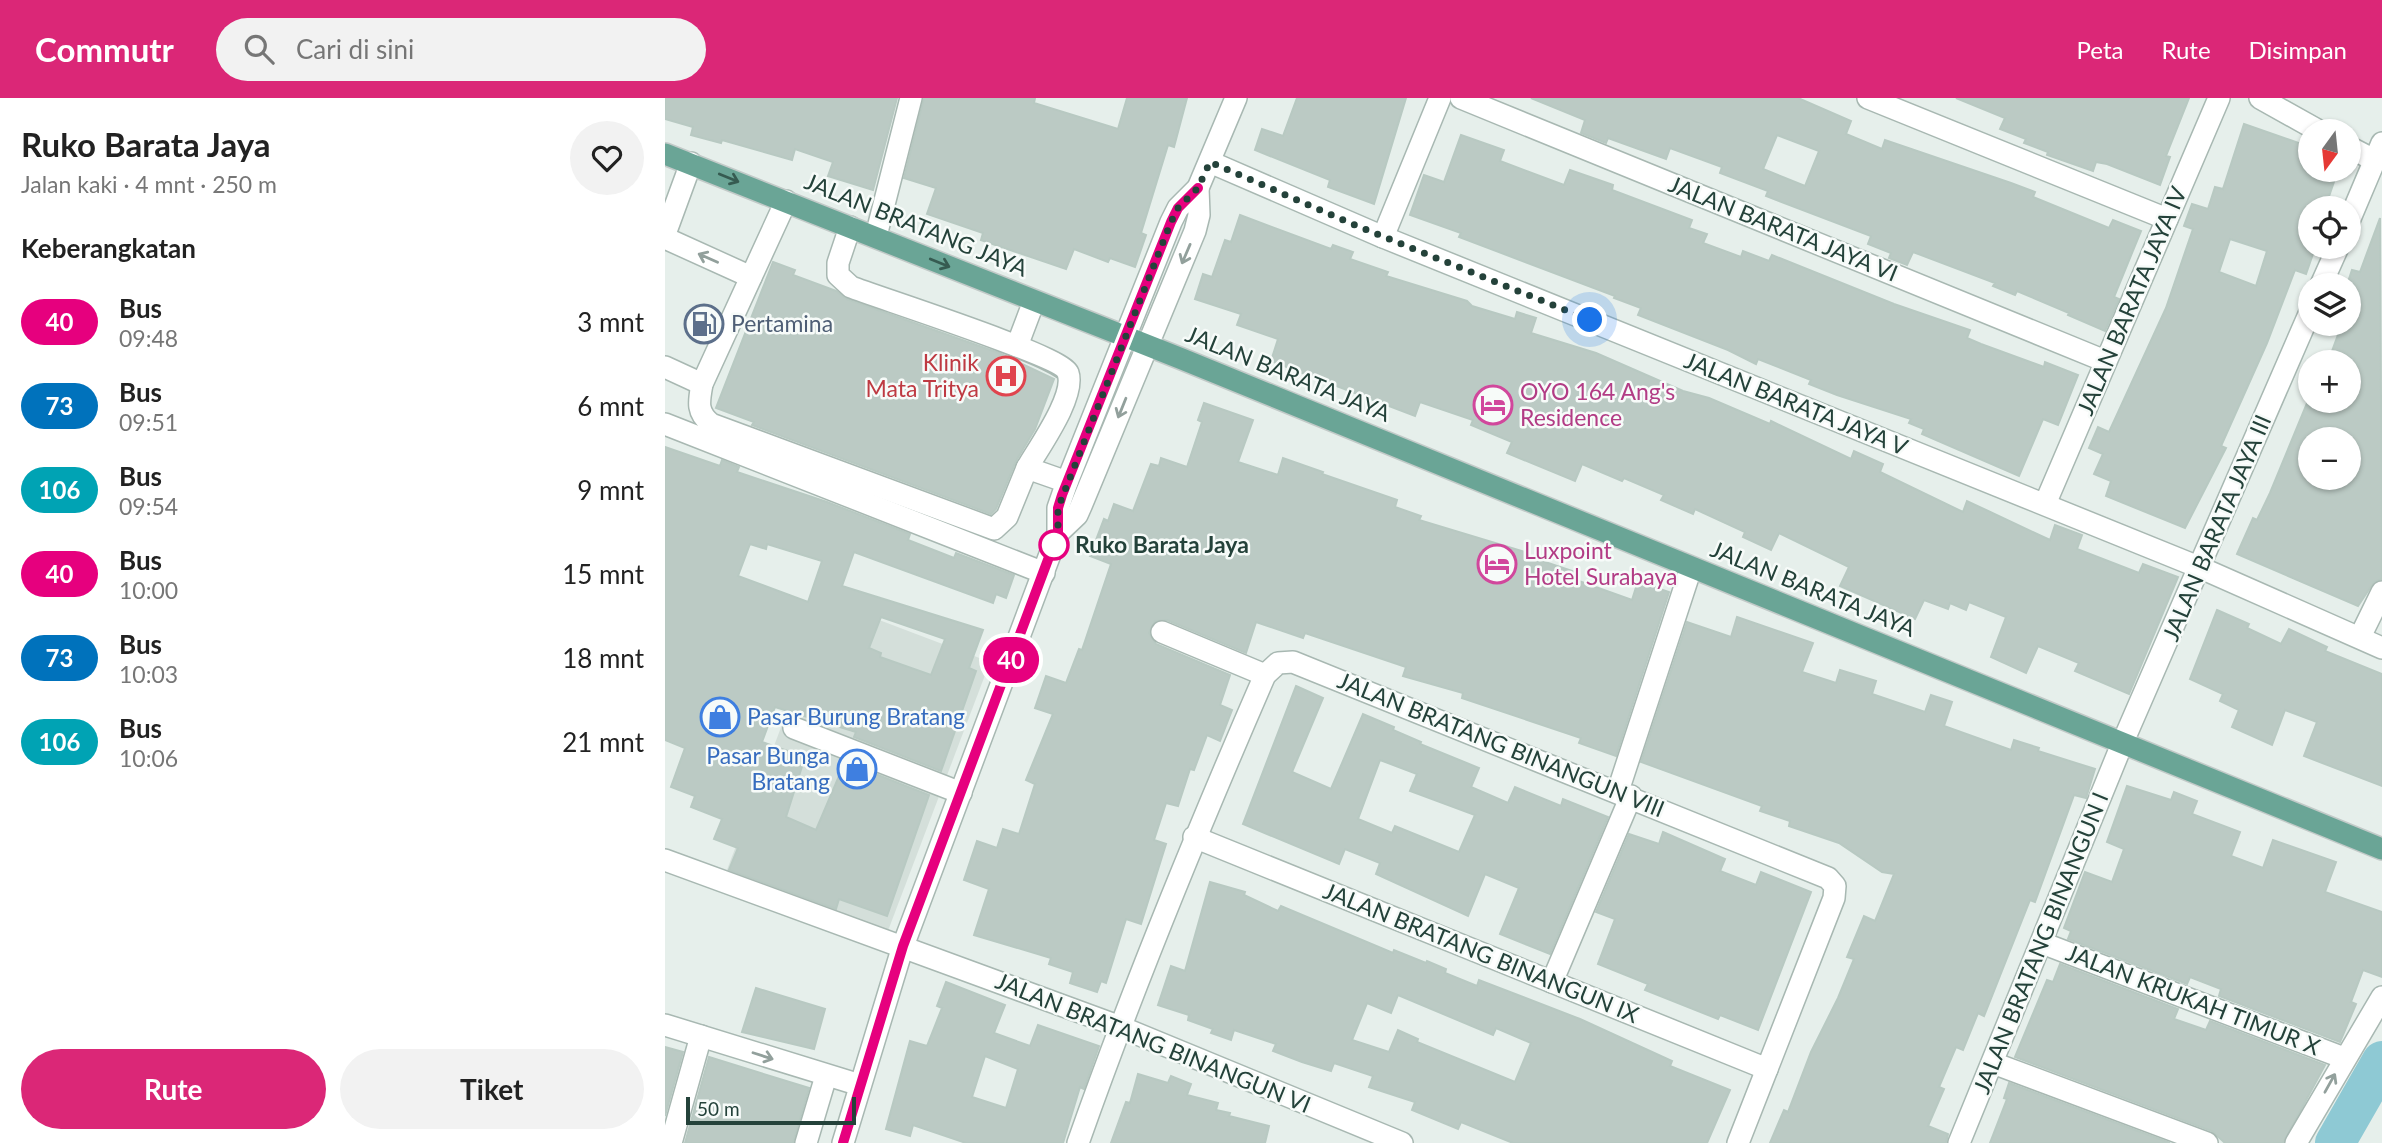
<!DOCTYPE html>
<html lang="id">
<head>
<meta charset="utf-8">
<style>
  body { margin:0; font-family:Lato,sans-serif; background:#f2f2f2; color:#222; height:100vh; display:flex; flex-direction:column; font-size:26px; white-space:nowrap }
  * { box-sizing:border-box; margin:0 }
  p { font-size:23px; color:#767676 }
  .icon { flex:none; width:38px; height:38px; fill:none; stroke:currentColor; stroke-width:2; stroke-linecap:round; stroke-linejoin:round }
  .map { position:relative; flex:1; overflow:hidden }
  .panel { display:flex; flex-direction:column; background:#fff; width:665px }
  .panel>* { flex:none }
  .badge { padding:0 14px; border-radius:23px; font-size:24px; line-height:46px }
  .needle { width:46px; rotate:195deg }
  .tools { position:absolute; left:1633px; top:21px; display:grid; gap:14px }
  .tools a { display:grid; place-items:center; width:63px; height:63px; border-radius:50%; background:#fff; box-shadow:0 2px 5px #0004; font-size:35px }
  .scale { position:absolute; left:21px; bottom:18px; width:170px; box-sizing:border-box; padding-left:7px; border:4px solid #24423a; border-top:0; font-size:19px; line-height:24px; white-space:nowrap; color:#24423a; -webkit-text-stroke:5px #f7fbf9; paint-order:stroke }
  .you { position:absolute; width:35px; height:35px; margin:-18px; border:5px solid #fff; border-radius:50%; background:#1a73e8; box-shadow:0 0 0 10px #1a73e833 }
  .map>.badge { position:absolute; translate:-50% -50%; box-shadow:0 0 0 4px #fff }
  h2 { padding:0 21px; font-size:26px; line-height:63px }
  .round { display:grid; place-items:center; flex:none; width:74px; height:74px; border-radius:37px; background:#f2f2f2 }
  .head { display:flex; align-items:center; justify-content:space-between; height:119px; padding:0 21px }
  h1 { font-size:33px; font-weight:700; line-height:52px }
  .cta { display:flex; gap:14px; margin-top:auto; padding:14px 21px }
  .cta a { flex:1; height:80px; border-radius:42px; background:#db2777; color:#fff; font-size:28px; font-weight:700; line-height:80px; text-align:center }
  .cta a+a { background:#f2f2f2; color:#222 }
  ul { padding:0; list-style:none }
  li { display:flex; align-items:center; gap:21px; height:84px; padding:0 21px }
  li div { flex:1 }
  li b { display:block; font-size:26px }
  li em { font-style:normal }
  li .badge { min-width:77px; font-weight:700; text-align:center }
  header { display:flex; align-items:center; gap:42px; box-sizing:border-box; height:98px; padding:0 35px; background:#db2777; color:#fff }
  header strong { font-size:33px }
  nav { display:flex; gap:38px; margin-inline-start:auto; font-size:24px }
  .search { width:490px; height:63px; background:#f2f2f2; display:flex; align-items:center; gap:18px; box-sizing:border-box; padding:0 24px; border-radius:38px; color:#767676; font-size:26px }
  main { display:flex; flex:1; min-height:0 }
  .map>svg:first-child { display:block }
  .built { fill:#d4dfda }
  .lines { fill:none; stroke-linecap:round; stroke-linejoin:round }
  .river { stroke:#8ec9d4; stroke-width:40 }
  .building { fill:#bbcac4; stroke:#b8c9c2; stroke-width:2; fill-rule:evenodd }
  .minor-casing { stroke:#a8b8b2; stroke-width:24 }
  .major-casing { stroke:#c2cac8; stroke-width:24 }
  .minor { stroke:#fff; stroke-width:21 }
  .major { stroke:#6aa596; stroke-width:21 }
  .oneway { stroke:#365b51 }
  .oneway2 { stroke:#92a09c }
  .line-casing { stroke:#fff; stroke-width:16 }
  .line { stroke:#e6007e; stroke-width:10 }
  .walk { stroke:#24423a; stroke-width:7; stroke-dasharray:0 12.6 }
  .stop-dot { fill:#fff; stroke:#e6007e; stroke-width:3.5 }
  .labels { text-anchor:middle; stroke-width:5; stroke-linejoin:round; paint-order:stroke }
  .street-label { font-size:23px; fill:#24423a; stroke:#f7fbf9 }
  .service-label { font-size:23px; fill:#4e5e75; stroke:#f7fbf9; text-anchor:start }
  .health-label { font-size:23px; fill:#be3a42; stroke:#f7fbf9; text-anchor:end }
  .hotel-label { font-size:23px; fill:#b23c85; stroke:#f7fbf9; text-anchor:start }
  .stop-label { font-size:23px; font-weight:bold; fill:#24423a; stroke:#f7fbf9; text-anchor:start }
  .shop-label { font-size:23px; fill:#366cbe; stroke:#f7fbf9; text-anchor:start }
</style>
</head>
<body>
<header>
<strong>Commutr</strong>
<div class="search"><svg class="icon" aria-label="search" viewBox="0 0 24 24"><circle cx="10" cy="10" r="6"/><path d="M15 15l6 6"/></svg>Cari di sini</div>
<nav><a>Peta</a><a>Rute</a><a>Disimpan</a></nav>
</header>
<main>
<section class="panel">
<div class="head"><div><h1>Ruko Barata Jaya</h1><p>Jalan kaki · 4 mnt · 250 m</p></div><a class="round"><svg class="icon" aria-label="heart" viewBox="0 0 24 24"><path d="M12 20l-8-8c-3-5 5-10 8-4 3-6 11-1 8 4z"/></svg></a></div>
<h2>Keberangkatan</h2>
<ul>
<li><span class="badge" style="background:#e6007e;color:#fff">40</span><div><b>Bus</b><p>09:48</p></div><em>3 mnt</em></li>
<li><span class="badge" style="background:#0072bc;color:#fff">73</span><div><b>Bus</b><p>09:51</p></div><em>6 mnt</em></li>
<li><span class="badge" style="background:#00a3b4;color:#fff">106</span><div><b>Bus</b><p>09:54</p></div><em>9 mnt</em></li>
<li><span class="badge" style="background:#e6007e;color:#fff">40</span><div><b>Bus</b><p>10:00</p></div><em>15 mnt</em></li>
<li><span class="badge" style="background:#0072bc;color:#fff">73</span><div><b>Bus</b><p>10:03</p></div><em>18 mnt</em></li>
<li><span class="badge" style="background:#00a3b4;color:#fff">106</span><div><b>Bus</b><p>10:06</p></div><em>21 mnt</em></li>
</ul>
<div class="cta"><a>Rute</a><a>Tiket</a></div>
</section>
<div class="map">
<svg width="1717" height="1045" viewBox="0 0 1717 1045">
  <rect width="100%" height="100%" fill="#e6efeb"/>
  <polygon class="built" points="164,503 325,564 221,838 60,777"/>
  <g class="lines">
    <polyline class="river" points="1670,1045 1717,963"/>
  </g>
  <g class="building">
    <polygon points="0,0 232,0 208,92 163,78 168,64 130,51 127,62 57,42 56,45 26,37 28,29 0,21"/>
    <polygon points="259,0 370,0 369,5 453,31 462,0 522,0 509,49 503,47 476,135 481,137 470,169 445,160 443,164 409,151 401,171 316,142 318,135 262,116 271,90 239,80"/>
    <polygon points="632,0 741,0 709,106 663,89 665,82 590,52 597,31 618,38"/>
    <path d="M 866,0 L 1133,0 L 1186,23 L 1181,36 L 1217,51 L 1220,42 L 1346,85 L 1370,94 L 1368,99 L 1444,130 L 1448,122 L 1476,133 L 1449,199 L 1454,201 L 1440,233 L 1403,217 L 1404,215 L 1352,193 L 1350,197 L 1328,188 L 1330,185 L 1248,154 L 1242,167 L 1224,160 L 1226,155 L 1203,146 L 1206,138 L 1101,98 L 1103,93 L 1055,75 L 1057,69 L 1005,50 L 1001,61 L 943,40 L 941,45 L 916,35 L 920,22 ZM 1112,37 L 1154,53 L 1140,88 L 1098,71 Z"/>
    <polygon points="1291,0 1524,0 1501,58 1505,59 1495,87 1442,66 1431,64 1428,73 1382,57 1383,54 1359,45 1361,41 1335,31 1340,20"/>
    <path d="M 1579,26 L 1645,49 L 1645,72 L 1673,72 L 1660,110 L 1645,110 L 1645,149 L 1650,150 L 1641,176 L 1630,172 L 1602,245 L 1556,348 L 1561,350 L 1520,430 L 1441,398 L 1446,383 L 1429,376 L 1438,356 L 1424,350 L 1433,329 L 1444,334 L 1501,210 L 1528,131 L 1519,128 L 1527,106 L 1543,111 L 1550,89 L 1558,91 ZM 1565,141 L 1602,153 L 1591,188 L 1554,174 Z"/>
    <polygon points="796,37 839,52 835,63 899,87 905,72 948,87 947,92 1027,122 1024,130 1042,136 1038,145 1076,159 1078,153 1104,163 1107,157 1229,206 1305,232 1302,240 1316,246 1379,269 1380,264 1413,277 1393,327 1378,321 1354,378 1257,336 1259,331 1244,325 1246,321 1172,297 1144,286 1146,282 1093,261 1091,266 1063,252 973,217 976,210 949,200 950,198 794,139 796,135 745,117 759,77 779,84"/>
    <polygon points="575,117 666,151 668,147 688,154 685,161 723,174 721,178 802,203 807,208 850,221 852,214 871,220 866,235 931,255 1018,293 1044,300 1105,326 1106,323 1186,361 1189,353 1218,366 1215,374 1298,414 1302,403 1385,442 1390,427 1417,437 1412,451 1474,475 1478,466 1513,479 1464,596 1410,573 1414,565 1373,548 1361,575 1326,559 1341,519 1304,504 1301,512 1285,505 1283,511 1259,502 1250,521 1175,488 1184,469 1114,435 1106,452 1078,439 1080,434 1030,411 1028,416 996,402 999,397 959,380 957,383 917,366 910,383 842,355 847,344 806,327 808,322 755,304 750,318 606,263 613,241 572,227 576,216 530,201 538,176 547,179 560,142 566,144"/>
    <path d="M 1715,120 L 1717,481 L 1709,484 L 1693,508 L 1572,456 L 1588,420 L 1592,422 L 1605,395 L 1645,298 L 1645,311 L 1648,303 L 1684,303 L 1684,264 L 1663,264 L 1677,226 L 1684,226 L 1684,181 L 1687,172 L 1695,174 ZM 1645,341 L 1684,341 L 1684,380 L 1645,380 Z"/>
    <polygon points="108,164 130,172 128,177 171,193 182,201 334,255 389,281 370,331 351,363 331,411 326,416 87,327 89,324 51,310"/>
    <polygon points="539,305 588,322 573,364 613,377 618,360 658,374 657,376 732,402 730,409 756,418 754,422 860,454 859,457 913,475 911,482 967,502 973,483 1004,494 951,658 914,645 916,640 797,600 798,595 738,578 741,569 640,535 638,540 591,524 581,555 502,522 490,523 484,535 491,546 565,577 555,607 567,612 555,643 542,637 529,672 525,671 513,708 501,705 489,742 501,746 476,826 461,821 441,885 436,883 432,894 405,885 408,874 384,866 386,860 309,837 324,791 299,782 312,743 332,750 338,731 354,736 370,686 361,682 388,616 370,610 381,578 401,585 414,551 417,552 446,466 425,458 439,421 443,423 449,406 468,413 486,366 494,368 496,360 522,369 537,324 533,322"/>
    <path d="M 0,349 L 55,368 L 57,362 L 74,369 L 72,374 L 162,404 L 245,436 L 243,442 L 289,460 L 291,455 L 349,477 L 341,500 L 331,496 L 328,505 L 189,454 L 177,488 L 318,532 L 304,570 L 311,573 L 276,673 L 189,639 L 191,634 L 110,609 L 97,644 L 140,659 L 121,719 L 151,732 L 180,664 L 264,697 L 222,818 L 174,801 L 171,811 L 64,772 L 73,750 L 49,741 L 57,721 L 26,709 L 30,698 L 6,689 L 20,650 L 0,642 ZM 85,446 L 101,451 L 102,446 L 157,463 L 143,504 L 73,478 ZM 216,519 L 280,541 L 266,577 L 215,559 L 216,555 L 204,550 Z"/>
    <polygon points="1552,512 1584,526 1582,530 1616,546 1624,531 1662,549 1660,553 1717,576 1717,688 1639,658 1652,624 1620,612 1607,647 1567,629 1574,612 1555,603 1558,596 1525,581"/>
    <polygon points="1072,519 1148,545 1137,574 1171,585 1175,572 1211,583 1207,596 1260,614 1266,597 1287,604 1279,628 1346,652 1349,642 1374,650 1373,653 1430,671 1421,700 1409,697 1370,804 1365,802 1319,918 1313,915 1298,952 1291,949 1274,989 1279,991 1263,1028 1283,1036 1281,1045 1105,1045 1119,1012 1123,1014 1146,954 1173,900 1189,861 1182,859 1199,818 1210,823 1229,776 1217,774 1174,745 1124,728 1125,723 1095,713 1097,708 976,664 1022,524 1066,539"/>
    <path d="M 631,588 L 658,600 L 627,674 L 666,691 L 698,616 L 729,629 L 728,632 L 756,644 L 755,646 L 814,670 L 806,689 L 843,705 L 850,689 L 896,708 L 898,701 L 943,719 L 885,856 L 835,836 L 854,790 L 820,776 L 803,818 L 711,776 L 715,765 L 680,751 L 674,766 L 578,726 ZM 715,662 L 752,676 L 745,693 L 810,717 L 794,754 L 730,728 L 727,735 L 693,721 Z"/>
    <polygon points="1462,688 1506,702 1509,694 1532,703 1527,716 1575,734 1566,758 1598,770 1608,742 1671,764 1660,794 1717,814 1717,879 1698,872 1686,904 1691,906 1675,944 1554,898 1556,891 1525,879 1522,886 1403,841 1406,833 1399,830 1420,774 1447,784 1459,751 1442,744"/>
    <polygon points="998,734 1060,761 1055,773 1091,787 1096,774 1146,794 1093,932 1055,917 1053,921 980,892 983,886 933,866 950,821 931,814 964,736 994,746"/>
    <path d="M 545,784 L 580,794 L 579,797 L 613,813 L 616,808 L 728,855 L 729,852 L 761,865 L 762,863 L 781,871 L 780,875 L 812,888 L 814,882 L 915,921 L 1007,963 L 1005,968 L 1065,992 L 1042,1045 L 848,1045 L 796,1024 L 793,1031 L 747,1012 L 750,1004 L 704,989 L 708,978 L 669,965 L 666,973 L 637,964 L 608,953 L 611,946 L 569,932 L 566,942 L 546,935 L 548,931 L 523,922 L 524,917 L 493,907 L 506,868 L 520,873 ZM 733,897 L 828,937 L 831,930 L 866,945 L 850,984 L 752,944 L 753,941 L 733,932 L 724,954 L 687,942 L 702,905 L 726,915 Z"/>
    <polygon points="1395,866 1513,911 1509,921 1541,932 1545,923 1660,967 1618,1045 1560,1045 1547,1033 1350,959 1382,882 1388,884"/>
    <path d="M 281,884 L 340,907 L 329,935 L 365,948 L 373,927 L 434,948 L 419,991 L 415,989 L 398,1045 L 301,1045 L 248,1027 L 245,1038 L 221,1031 L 245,943 L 262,948 L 277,910 L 272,908 ZM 320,958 L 353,971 L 341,1010 L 307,999 Z"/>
    <polygon points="91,890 160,911 149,951 77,934"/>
    <polygon points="0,949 18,954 0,1018"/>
    <polygon points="44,959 144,990 128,1045 20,1045"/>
    <polygon points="473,976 503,985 506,978 526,986 522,997 553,1005 551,1012 565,1015 564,1018 604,1028 600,1045 446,1045 461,1004 465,1005"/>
    <polygon points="1344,985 1505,1045 1325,1045 1342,1001 1339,1000"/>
  </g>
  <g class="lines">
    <defs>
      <g id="minor">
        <polyline points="796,0 1440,263"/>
        <polyline points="1203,0 1502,121"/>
        <polyline points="1595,0 1654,33"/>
        <polyline points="1684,49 1709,62"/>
        <polyline points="545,64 718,139 1536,470 1717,550"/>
        <path d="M 121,103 L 37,286 C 34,303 31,314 46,326 L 329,431 L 342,419 L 362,370"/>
        <polyline points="1684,123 1717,45"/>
        <path d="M 185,129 L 173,165 L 173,177 L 186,189 C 214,200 397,258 403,275 C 411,298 374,349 362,370 L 402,384"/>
        <polyline points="0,136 26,65"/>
        <polyline points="211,138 246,0"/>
        <polyline points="718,139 775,0"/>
        <polyline points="0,140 86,179"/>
        <polyline points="1656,187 1673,149"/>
        <polyline points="352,248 369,203"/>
        <polyline points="0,269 37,286"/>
        <polyline points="0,326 379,475"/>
        <polyline points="1380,406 1554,0"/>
        <polyline points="393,435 412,417 416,408 530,133 534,117 533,90"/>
        <polyline points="497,534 600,577"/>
        <polyline points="1695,539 1717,494"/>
        <polyline points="129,630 296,695"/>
        <polyline points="953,693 1026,470"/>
        <polyline points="529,739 1102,971"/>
        <polyline points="0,762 453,928 737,1045"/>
        <polyline points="1377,845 1679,960"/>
        <polyline points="887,884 966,698"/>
        <polyline points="0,927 195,987"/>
        <polyline points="1328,965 1542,1045"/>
        <polyline points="6,1045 36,938"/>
        <polyline points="141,1045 161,978"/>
        <polyline points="178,1045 238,848 393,435 393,410 402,384 506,124 513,110 533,90 571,0"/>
        <path d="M 413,1045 C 469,886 533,731 600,577 L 613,565 L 628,564 L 1163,780 L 1170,788 L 1169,800 L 1073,1045"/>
        <polyline points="1294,1045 1457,646 1645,214"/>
        <polyline points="1631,1045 1717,899"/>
      </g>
      <polyline id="major" points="0,56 517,261 1717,751"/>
    </defs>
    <use href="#minor" class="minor-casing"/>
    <use href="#major" class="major-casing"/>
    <use href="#minor" class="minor"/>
    <use href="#major" class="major"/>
  </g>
  <defs><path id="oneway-shaft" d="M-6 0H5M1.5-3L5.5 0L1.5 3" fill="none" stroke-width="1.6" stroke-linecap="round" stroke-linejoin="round" transform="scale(1.75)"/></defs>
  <g class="oneway">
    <use href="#oneway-shaft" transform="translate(64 80) rotate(22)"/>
    <use href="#oneway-shaft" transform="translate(275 165) rotate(22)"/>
  </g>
  <g class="oneway2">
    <use href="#oneway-shaft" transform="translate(521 156) rotate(113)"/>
    <use href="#oneway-shaft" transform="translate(43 160) rotate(-156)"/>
    <use href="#oneway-shaft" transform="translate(457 310) rotate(112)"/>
    <use href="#oneway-shaft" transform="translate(98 958) rotate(18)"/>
    <use href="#oneway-shaft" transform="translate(1665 985) rotate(-61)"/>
  </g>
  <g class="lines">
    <defs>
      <polyline id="line" points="178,1045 238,848 393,435 393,410 397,397 506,124 513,110 533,90"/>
    </defs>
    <use href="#line" class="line-casing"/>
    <use href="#line" class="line"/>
    <polyline class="walk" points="389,447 386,455 393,435 393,410 506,124 513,110 533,90 545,64 692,128 925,222"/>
  </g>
  <defs>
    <symbol id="fuel-ring" viewBox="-11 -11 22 22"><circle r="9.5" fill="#f7fbf9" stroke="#5c6f8a" stroke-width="1.5"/><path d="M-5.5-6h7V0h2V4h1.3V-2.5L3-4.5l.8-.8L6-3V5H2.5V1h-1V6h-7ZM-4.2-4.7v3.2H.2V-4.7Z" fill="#5c6f8a"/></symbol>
    <symbol id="hospital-ring" viewBox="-11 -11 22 22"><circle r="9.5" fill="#f7fbf9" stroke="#e0444e" stroke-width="1.5"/><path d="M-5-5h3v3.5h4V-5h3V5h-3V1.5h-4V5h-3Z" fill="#e0444e"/></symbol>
    <symbol id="hotel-ring" viewBox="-11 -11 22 22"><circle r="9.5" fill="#f7fbf9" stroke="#d1479c" stroke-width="1.5"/><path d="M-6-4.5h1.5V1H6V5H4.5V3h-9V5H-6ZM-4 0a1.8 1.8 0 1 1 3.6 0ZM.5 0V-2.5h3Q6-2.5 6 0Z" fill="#d1479c"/></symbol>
    <symbol id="shop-ring" viewBox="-11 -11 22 22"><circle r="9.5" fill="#f7fbf9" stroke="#3f7fe0" stroke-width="1.5"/><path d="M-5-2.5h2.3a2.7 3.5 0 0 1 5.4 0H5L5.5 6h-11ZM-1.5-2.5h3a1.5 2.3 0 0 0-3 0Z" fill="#3f7fe0"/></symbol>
  </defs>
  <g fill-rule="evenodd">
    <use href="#fuel-ring" x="17" y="204" width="44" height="44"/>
    <use href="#hospital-ring" x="319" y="256" width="44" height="44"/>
    <use href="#hotel-ring" x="806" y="285" width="44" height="44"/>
    <use href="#hotel-ring" x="810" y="444" width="44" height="44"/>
    <use href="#shop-ring" x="33" y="597" width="44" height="44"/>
    <use href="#shop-ring" x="170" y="649" width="44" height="44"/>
  </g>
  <circle class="stop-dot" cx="389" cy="447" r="14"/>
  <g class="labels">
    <g class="street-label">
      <text transform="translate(251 127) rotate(22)" y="8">JALAN BRATANG JAYA</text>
      <text transform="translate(1118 131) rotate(22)" y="8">JALAN BARATA JAYA VI</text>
      <text transform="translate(1467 203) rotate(-67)" y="8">JALAN BARATA JAYA IV</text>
      <text transform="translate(623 276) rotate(22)" y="8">JALAN BARATA JAYA</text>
      <text transform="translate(1131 306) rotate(22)" y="8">JALAN BARATA JAYA V</text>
      <text transform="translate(1552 430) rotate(-67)" y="8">JALAN BARATA JAYA III</text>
      <text transform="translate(1148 491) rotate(22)" y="8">JALAN BARATA JAYA</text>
      <text transform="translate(836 647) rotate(22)" y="8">JALAN BRATANG BINANGUN VIII</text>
      <text transform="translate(1376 845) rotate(-68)" y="8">JALAN BRATANG BINANGUN I</text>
      <text transform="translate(816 855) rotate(22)" y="8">JALAN BRATANG BINANGUN IX</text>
      <text transform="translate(1528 902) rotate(21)" y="8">JALAN KRUKAH TIMUR X</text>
      <text transform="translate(488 945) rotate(22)" y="8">JALAN BRATANG BINANGUN VI</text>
    </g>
    <g class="service-label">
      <text x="66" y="234">Pertamina</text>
    </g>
    <g class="health-label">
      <text x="314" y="273">Klinik<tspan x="314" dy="26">Mata Tritya</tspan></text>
    </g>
    <g class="hotel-label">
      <text x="855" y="302">OYO 164 Ang's<tspan x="855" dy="26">Residence</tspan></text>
      <text x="859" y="461">Luxpoint<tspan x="859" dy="26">Hotel Surabaya</tspan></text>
    </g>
    <g class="stop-label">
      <text x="410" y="455">Ruko Barata Jaya</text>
    </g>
    <g class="shop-label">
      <text x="82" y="627">Pasar Burung Bratang</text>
      <text x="165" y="666" text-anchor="end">Pasar Bunga<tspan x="165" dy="26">Bratang</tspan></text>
    </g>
  </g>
</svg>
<div class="tools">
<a><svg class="needle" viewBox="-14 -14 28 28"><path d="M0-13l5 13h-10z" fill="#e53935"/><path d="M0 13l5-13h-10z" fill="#767676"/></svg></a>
<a><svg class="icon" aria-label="locate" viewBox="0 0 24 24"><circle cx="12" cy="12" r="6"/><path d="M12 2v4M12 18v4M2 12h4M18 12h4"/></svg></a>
<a><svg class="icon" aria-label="layers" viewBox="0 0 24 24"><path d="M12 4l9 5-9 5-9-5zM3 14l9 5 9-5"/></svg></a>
<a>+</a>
<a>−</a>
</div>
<div class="scale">50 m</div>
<div class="you" style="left:925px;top:222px"></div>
<b class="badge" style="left:346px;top:562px;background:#e6007e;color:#fff">40</b>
</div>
</main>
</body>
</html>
